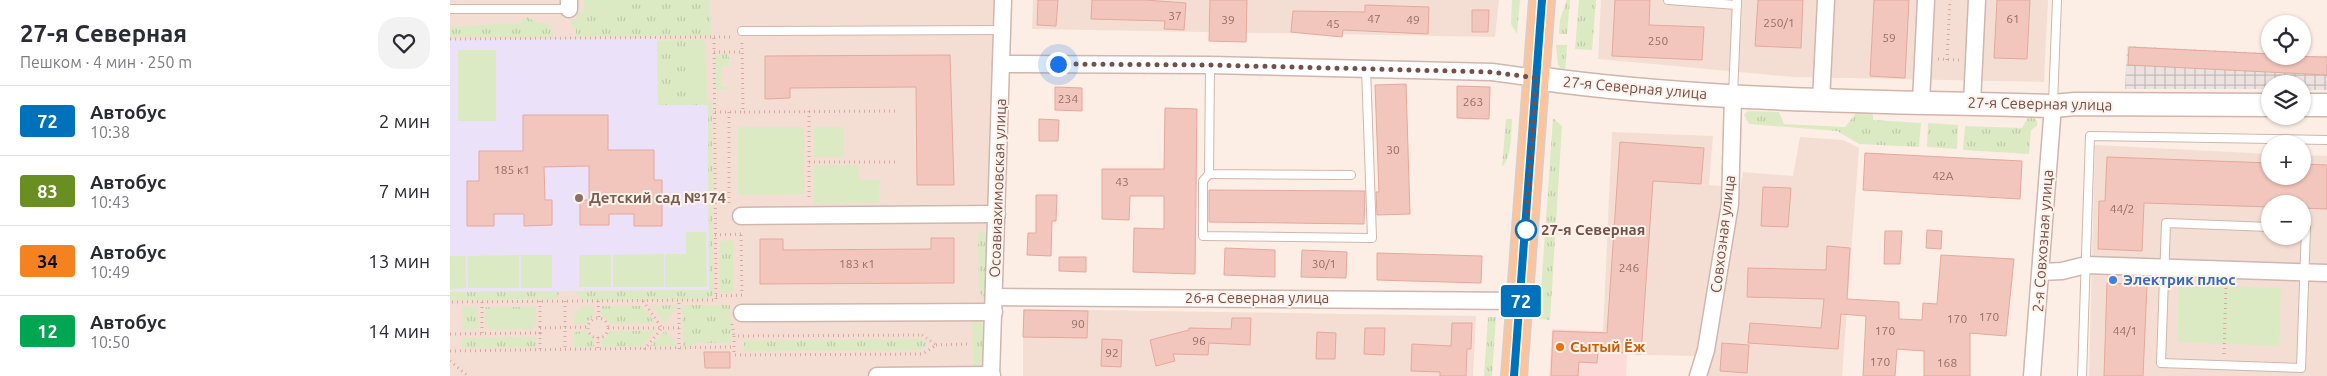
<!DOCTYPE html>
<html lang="ru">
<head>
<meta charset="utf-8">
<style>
  body { margin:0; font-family:Ubuntu,sans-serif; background:#f2f2f3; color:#2b2b33; height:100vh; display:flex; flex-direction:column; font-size:19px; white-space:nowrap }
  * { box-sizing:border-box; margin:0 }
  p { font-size:16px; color:#7c7c81 }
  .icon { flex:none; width:28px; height:28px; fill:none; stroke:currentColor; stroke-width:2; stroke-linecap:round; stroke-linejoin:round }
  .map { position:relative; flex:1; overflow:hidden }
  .panel { display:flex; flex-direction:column; background:#fff; width:450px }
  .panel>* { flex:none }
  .badge { padding:0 10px; border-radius:4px; font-size:18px; line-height:32px }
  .fabs { position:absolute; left:1811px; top:15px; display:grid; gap:10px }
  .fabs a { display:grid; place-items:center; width:50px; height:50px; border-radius:50%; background:#fff; box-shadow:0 1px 4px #0004; font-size:25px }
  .you { position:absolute; width:25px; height:25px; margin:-12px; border:4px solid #fff; border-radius:50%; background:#1a73e8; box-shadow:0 0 0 8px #1a73e833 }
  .map>.badge { position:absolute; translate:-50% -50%; box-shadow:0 0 0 2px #fff }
  .round { display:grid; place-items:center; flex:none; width:52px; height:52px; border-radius:20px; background:#f2f2f3 }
  .summary { display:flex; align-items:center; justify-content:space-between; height:85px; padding:0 20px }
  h1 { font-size:24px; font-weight:700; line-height:38px }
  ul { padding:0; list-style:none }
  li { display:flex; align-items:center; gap:15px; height:70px; padding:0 20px; border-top:1px solid #e1e1e2 }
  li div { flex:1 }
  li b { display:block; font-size:19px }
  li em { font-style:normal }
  li .badge { min-width:55px; font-weight:700; text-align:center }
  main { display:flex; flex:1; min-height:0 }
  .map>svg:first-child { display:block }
  .residential { fill:#f4ded3; fill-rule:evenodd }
  .commercial { fill:#fddbd8 }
  .industrial { fill:url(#industrial-grid) }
  .education { fill:#ebe1f9 }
  .grass { fill:url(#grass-tufts) }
  .park { fill:#dbeac3 }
  .building { fill:#f2c6bc; stroke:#e5a89c }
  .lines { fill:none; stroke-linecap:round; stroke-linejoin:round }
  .lane-casing { stroke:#d0b6ae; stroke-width:10 }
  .street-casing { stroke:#d0b6ae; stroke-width:19 }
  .secondary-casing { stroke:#d3b4ab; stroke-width:25 }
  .primary-casing { stroke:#d8cecc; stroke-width:28 }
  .path { stroke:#d7a99f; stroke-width:3; stroke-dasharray:1 4; stroke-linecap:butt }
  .lane { stroke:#fff; stroke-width:8 }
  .street { stroke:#fff; stroke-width:16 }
  .secondary { stroke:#fff; stroke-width:22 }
  .primary { stroke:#fbc49d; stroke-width:25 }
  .line-casing { stroke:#fff; stroke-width:11 }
  .line { stroke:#0072bc; stroke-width:8 }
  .walk { stroke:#75504a; stroke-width:5; stroke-dasharray:0 9 }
  .education-dot { fill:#8d6e63; stroke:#fff3eb; stroke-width:2 }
  .stop-dot { fill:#fff; stroke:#0072bc; stroke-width:2.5 }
  .shop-dot { fill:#3f7fe0; stroke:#fff3eb; stroke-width:2 }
  .food-dot { fill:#e8710a; stroke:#fff3eb; stroke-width:2 }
  .labels { text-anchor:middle; stroke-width:4; stroke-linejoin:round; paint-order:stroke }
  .number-label { font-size:12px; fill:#946e66 }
  .street-label { font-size:15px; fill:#75504a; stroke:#fff3eb }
  .education-label { font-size:15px; font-weight:bold; fill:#785e54; stroke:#fff3eb; text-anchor:start }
  .stop-label { font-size:15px; font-weight:bold; fill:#75504a; stroke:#fff3eb; text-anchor:start }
  .shop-label { font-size:15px; font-weight:bold; fill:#366cbe; stroke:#fff3eb; text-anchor:start }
  .food-label { font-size:15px; font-weight:bold; fill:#c56008; stroke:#fff3eb; text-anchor:start }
</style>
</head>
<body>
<main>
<section class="panel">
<div class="summary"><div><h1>27-я Северная</h1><p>Пешком · 4 мин · 250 m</p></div><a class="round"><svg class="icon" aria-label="heart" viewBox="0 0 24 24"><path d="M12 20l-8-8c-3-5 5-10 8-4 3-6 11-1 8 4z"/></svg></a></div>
<ul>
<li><span class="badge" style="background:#0072bc;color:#fff">72</span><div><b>Автобус</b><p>10:38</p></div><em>2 мин</em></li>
<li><span class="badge" style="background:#6b8e23;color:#fff">83</span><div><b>Автобус</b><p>10:43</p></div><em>7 мин</em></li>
<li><span class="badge" style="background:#f58220;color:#111">34</span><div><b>Автобус</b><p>10:49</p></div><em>13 мин</em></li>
<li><span class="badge" style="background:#00a651;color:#fff">12</span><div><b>Автобус</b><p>10:50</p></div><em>14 мин</em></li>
</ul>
</section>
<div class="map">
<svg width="1877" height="376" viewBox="0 0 1877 376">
  <defs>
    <pattern id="industrial-grid" width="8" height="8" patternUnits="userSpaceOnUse" patternTransform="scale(1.25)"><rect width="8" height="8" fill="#ece2df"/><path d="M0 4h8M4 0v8" fill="none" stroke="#c4bab7"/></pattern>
    <pattern id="grass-tufts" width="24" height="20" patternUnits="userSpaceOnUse" patternTransform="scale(1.25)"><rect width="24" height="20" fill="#dbeac3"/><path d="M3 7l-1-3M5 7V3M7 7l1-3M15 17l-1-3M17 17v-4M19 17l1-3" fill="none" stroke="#bfcaa9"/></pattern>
  </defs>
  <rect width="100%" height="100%" fill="#fceee5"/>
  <g class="residential">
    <polygon points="0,0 544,0 532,376 0,376"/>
    <polygon points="583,0 1049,0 1045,37 582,29"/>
    <polygon points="1151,0 1598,0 1594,82 1344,77 1148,59"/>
    <polygon points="1162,132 1263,136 1259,185 1274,186 1248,356 1152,354"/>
    <polygon points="1350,137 1393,140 1409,148 1392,376 1254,376 1264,338 1293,172 1343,176"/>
    <path d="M 1645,145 L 1820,154 L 1820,176 L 1852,176 L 1853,155 L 1877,156 L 1877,376 L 1639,376 ZM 1820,204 L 1852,204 L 1852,236 L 1820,236 Z"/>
    <polygon points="573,309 1026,316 1023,376 573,376"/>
  </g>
  <polygon class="commercial" points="1102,329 1153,331 1152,353 1177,355 1176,376 1099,376"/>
  <polygon class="industrial" points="1677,46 1820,53 1820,56 1877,56 1877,90 1853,90 1852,84 1820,84 1820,89 1675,89"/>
  <polygon class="education" points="207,38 208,105 258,105 259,290 0,292 0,40"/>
  <g class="grass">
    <path d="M 134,0 L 142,0 L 142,7 C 159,16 170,17 181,0 L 260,0 L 261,36 L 126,36 L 126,27 L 121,27 L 121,19 L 127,19 L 127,12 L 134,12 Z"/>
    <polygon points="1062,0 1070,0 1067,34 1061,24"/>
    <polygon points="1117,0 1120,0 1117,34 1109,34 1110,19"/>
    <polygon points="1129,0 1146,0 1142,50 1125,49"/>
    <polygon points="78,17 85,22 99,24 104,37 0,37 0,27 71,23 73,19"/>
    <polygon points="207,41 252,40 256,44 256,49 239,50 240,101 262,100 263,295 257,299 132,300 124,291 259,290 258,105 208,105"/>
    <polygon points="1106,45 1117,45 1115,73 1108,65"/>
    <polygon points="265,54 279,54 279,66 271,67 271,87 282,87 282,89 266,90"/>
    <polygon points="1410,108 1423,109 1423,120 1471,123 1469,147 1409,144 1387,131 1299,124 1294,115 1298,111 1329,112 1334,124 1395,127"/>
    <polygon points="1580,114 1587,121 1587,126 1581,130 1579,154 1513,150 1515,126 1572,128"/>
    <polygon points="1103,118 1112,126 1100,320 1089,319"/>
    <path d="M 1056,119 L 1062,119 C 1061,133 1062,157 1052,167 Z"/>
    <polygon points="1478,123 1508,125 1507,149 1477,147"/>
    <polygon points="534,232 538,238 536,294 534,298 529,292 528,233"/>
    <polygon points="283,240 283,293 269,293 270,241"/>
    <polygon points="110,291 107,298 103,299 0,300 0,292"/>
    <polygon points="228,305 215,323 201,306"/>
    <polygon points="232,305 280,305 281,343 244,343 243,346 233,346"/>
    <polygon points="132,306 144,306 144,315 135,324 124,324 124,315"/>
    <polygon points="151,306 192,306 205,323 161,324 151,315"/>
    <polygon points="12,307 27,307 27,329 13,329"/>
    <rect x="35" y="307" width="51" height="6"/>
    <polygon points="1038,317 1046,317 1042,376 1034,376"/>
    <polygon points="522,318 530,322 535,329 533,361 523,370"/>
    <polygon points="135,331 144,340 144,347 124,347 124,332"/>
    <polygon points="161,331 206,331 192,346 151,347 151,341"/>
    <polygon points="215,331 228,346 200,346"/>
    <polygon points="85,337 86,347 12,348 12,338"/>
    <polygon points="470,339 478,345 470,350 294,351 294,341"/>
  </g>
  <g class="park">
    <path d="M 142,0 L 181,0 L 176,9 C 164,16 154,13 142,7 Z"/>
    <polygon points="256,49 257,101 239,101 239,50"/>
    <rect x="8" y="50" width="38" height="71"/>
    <polygon points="288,127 354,127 354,194 288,195"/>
    <rect x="364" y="127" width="30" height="30"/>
    <polygon points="364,165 408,165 409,180 429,180 429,203 364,204"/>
    <polygon points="236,232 256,232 257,287 215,287 215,254 236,254"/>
    <polygon points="214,254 214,287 163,287 163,255"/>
    <polygon points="69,255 69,288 18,288 17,256"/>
    <rect x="71" y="255" width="31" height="33"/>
    <rect x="129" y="255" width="32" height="32"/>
    <polygon points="0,256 16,256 16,288 0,289"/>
    <polygon points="1729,285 1831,288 1829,346 1727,342"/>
    <polygon points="35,313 86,313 86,324 82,329 39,329 35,324"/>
  </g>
  <g class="building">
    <polygon points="588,0 608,0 606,26 587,25"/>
    <polygon points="642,0 695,0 736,3 734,30 714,29 715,21 641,19"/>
    <polygon points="760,0 797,0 796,42 759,41"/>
    <polygon points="1165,0 1200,0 1199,25 1254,27 1252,60 1162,56"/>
    <polygon points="1308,0 1353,0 1351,48 1305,46"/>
    <polygon points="1424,0 1459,0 1455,78 1420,76"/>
    <polygon points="1547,0 1580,0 1577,59 1544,58"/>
    <polygon points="915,5 979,7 978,34 893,30 892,37 841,32 843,11 915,12"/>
    <polygon points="1022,10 1039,10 1038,32 1022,32"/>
    <polygon points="1679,47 1820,54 1820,56 1877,57 1877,75 1678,65"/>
    <polygon points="500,55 504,185 467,185 466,87 340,88 340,98 315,99 315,56"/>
    <polygon points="956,84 960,214 927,215 926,192 929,192 925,85"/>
    <polygon points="1007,86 1040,87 1039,119 1007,118"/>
    <polygon points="605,87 632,88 632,111 605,110"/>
    <polygon points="715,108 747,109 745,274 683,272 684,228 714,229 714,196 680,196 679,220 652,219 652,169 714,169"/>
    <polygon points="73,115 158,115 158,150 204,150 204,180 212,180 212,226 184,226 184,214 159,214 159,225 130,225 130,200 139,200 139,166 94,167 95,200 102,200 102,225 74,226 74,214 44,214 44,226 17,226 17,181 29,181 29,151 73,151"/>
    <polygon points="589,119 609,120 608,141 589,141"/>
    <polygon points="1170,142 1254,148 1251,184 1203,181 1191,354 1148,351 1147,363 1129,362 1128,376 1101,376 1103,331 1157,333"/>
    <polygon points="1415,153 1572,161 1570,199 1413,190"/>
    <polygon points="1657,157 1820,163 1820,176 1852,176 1852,164 1877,165 1877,209 1852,208 1852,204 1820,204 1820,207 1694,203 1692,251 1648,249 1649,201 1655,201"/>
    <polygon points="1313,187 1341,188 1338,227 1311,226"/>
    <polygon points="759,190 915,191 914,224 759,222"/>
    <polygon points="586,195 607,195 606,221 602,221 601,256 577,255 578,233 586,233"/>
    <polygon points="1477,230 1492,231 1491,249 1476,248"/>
    <polygon points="1435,231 1452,231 1450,264 1434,264"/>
    <polygon points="481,238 504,238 504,283 310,284 310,239 333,239 333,250 481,249"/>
    <polygon points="1377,246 1400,248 1397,299 1449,302 1449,319 1472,320 1473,303 1487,304 1491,255 1564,259 1556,336 1520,333 1520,376 1474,376 1474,351 1447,349 1445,376 1413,376 1416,316 1391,314 1388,349 1298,343 1300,323 1371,328 1374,299 1297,297 1298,268 1376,270"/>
    <polygon points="775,248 825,250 825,277 774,275"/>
    <polygon points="852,250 897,252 896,278 851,277"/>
    <polygon points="927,253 1032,256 1031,283 927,280"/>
    <polygon points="609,257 636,257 636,272 609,271"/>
    <polygon points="1657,283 1697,285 1693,376 1654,376"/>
    <polygon points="574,310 638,311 637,338 573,337"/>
    <polygon points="782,318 801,318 800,345 759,343 758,355 723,354 725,361 706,366 700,340 739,330 739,328 781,329"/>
    <polygon points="1002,323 1022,323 1021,349 1017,349 1016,376 990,376 990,372 961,371 962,344 1001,346"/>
    <polygon points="915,328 935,328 934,355 914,354"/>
    <polygon points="867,332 886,333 885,359 866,359"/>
    <polygon points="652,339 672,340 671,367 651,366"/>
    <polygon points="1272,343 1299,345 1297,373 1270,371"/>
    <polygon points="254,352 280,352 280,368 255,368"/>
  </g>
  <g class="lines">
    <defs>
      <g id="lane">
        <polyline points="1218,0 1287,5"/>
        <polyline points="0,9 119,9"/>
        <polyline points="292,31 551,30"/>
        <polyline points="760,65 759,174 901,175"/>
        <polyline points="1283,95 1287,0"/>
        <polyline points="1603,103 1607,0"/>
        <polyline points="759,174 753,181 753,236 922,238 916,68"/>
        <polyline points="1820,227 1716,223 1711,363 1851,368 1856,228 1852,228"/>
        <polyline points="1632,376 1640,136 1877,140"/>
      </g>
      <g id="street">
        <polyline points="119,9 119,0"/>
        <polyline points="551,64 760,65 1042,72 1086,78"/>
        <polyline points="1371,101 1376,0"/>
        <polyline points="1471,102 1476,0"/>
        <polyline points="1522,103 1527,0"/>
        <polyline points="291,216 547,214"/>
        <polyline points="1591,272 1612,271 1636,265 1877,273"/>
        <polyline points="544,297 1071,301"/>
        <polyline points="292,313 544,312"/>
        <polyline points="427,376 542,375"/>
        <polyline points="541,376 553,0"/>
        <polyline points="1248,376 1256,350 1280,204 1283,96"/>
        <polyline points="1582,376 1603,106"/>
      </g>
      <g id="secondary">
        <path d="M 1086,78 C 1257,102 1430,101 1603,106 L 1625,104 L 1820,105"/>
        <polyline points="1852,105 1877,105"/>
      </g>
      <polyline id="primary" points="1064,376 1092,0"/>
    </defs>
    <use href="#lane" class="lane-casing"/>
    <use href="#street" class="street-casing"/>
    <use href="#secondary" class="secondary-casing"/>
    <use href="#primary" class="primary-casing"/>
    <g class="path">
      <polyline points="264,37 284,37"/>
      <polyline points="0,39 264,37 266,296 266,300 0,302"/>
      <polyline points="292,43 293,112 446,111"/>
      <polyline points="264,52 292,52"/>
      <polyline points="1488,59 1510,60"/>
      <polyline points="1497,60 1500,0"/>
      <polyline points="359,111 359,201"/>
      <polyline points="265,112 293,112"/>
      <polyline points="279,112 279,206"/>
      <polyline points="359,162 446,162"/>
      <polyline points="265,235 291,234"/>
      <polyline points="266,296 292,295 291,232"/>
      <polyline points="90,301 90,328"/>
      <polyline points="115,301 115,350"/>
      <polyline points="148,301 149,318"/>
      <polyline points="193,301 212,328 194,350"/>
      <polyline points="32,302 32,334"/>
      <circle cx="148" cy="328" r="10"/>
      <polyline points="282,324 284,336"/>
      <polyline points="158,328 229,328 229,301"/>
      <polyline points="229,328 229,349"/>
      <polyline points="90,333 90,350"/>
      <polyline points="0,334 90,333 90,328 138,327"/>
      <polygon points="472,335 486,345 473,354 284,355 284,336"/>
      <polyline points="148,337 148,350"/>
      <polyline points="486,345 519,344"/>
      <polyline points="0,351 284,347"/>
      <polyline points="1774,354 1776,285"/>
      <polyline points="0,361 18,376"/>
    </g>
    <use href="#lane" class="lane"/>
    <use href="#street" class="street"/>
    <use href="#secondary" class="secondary"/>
    <use href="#primary" class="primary"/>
  </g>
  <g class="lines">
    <defs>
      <polyline id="line" points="1064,376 1092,0"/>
    </defs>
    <use href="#line" class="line-casing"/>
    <use href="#line" class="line"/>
    <polyline class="walk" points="608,64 760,65 1042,72 1086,78 1076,230"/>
  </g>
  <circle class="education-dot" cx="129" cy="198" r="5"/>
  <circle class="stop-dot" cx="1076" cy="230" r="10"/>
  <circle class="shop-dot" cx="1663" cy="280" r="5"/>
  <circle class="food-dot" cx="1110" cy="347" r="5"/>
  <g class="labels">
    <g class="number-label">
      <text x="725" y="20">37</text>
      <text x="924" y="23">47</text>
      <text x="1563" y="23">61</text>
      <text x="778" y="24">39</text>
      <text x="963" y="24">49</text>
      <text x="1329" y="27">250/1</text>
      <text x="883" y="28">45</text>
      <text x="1439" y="42">59</text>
      <text x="1208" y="45">250</text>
      <text x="618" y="103">234</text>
      <text x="1023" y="106">263</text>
      <text x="943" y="154">30</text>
      <text x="62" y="174">185 к1</text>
      <text x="1493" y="180">42А</text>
      <text x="672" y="186">43</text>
      <text x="1672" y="213">44/2</text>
      <text x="407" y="268">183 к1</text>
      <text x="874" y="268">30/1</text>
      <text x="1179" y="272">246</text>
      <text x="1539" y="321">170</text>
      <text x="1507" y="323">170</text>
      <text x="628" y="328">90</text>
      <text x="1435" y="335">170</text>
      <text x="1675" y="335">44/1</text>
      <text x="749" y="345">96</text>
      <text x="662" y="357">92</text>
      <text x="1430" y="366">170</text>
      <text x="1497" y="367">168</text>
    </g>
    <g class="street-label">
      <text transform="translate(1185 88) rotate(5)" y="5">27-я Северная улица</text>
      <text transform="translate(1590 104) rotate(1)" y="5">27-я Северная улица</text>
      <text transform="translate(548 188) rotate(-88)" y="5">Осоавиахимовская улица</text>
      <text transform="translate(1273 234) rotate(-83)" y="5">Совхозная улица</text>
      <text transform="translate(1593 241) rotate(-86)" y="5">2-я Совхозная улица</text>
      <text x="807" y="303">26-я Северная улица</text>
    </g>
    <g class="education-label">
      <text x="139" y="203">Детский сад №174</text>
    </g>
    <g class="stop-label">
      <text x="1091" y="235">27-я Северная</text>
    </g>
    <g class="shop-label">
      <text x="1673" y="285">Электрик плюс</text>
    </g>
    <g class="food-label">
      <text x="1120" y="352">Сытый Ёж</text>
    </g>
  </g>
</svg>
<div class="fabs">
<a><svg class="icon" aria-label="locate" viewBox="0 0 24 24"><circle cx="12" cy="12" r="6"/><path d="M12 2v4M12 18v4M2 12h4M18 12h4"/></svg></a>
<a><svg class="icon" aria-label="layers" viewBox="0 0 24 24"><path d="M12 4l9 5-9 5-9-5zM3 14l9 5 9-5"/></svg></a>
<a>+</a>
<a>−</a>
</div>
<div class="you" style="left:608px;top:64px"></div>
<b class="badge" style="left:1071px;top:301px;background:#0072bc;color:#fff">72</b>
</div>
</main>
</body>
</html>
